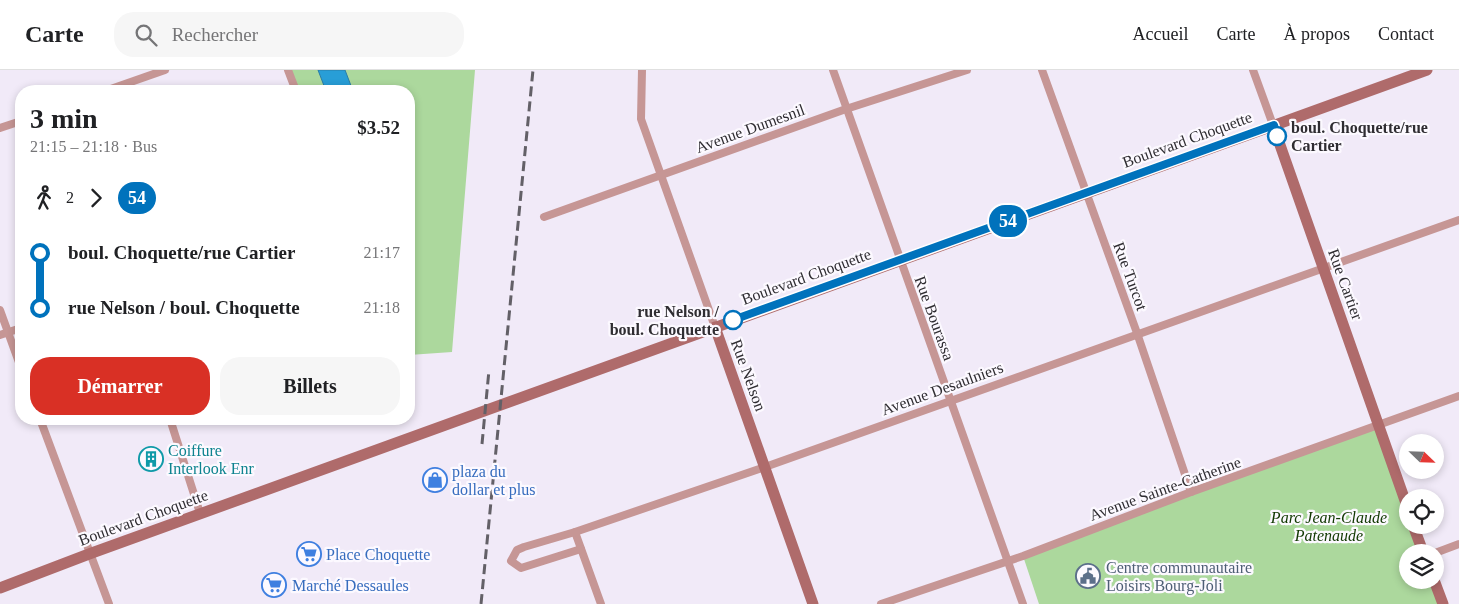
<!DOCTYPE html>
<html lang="fr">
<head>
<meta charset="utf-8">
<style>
  body { margin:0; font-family:"Times New Roman",serif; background:#f6f6f6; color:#202124; height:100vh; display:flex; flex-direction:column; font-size:19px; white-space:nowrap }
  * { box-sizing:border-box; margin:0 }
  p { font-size:16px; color:#757577 }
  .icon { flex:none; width:28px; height:28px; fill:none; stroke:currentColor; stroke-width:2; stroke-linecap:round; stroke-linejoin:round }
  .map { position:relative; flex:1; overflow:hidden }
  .panel { position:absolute; left:15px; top:15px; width:400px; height:340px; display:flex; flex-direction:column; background:#fff; border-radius:20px; box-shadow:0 2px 8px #0003 }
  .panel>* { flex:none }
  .badge { padding:0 10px; border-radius:16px; font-size:18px; line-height:32px }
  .needle { width:32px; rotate:113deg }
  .tools { position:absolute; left:1399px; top:364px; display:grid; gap:10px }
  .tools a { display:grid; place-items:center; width:45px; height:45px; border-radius:50%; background:#fff; box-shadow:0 2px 8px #0003; font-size:25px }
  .map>.badge { position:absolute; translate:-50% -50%; box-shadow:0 0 0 2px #fff }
  .legs { display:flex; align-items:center; gap:8px; height:55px; padding:0 15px; font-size:16px }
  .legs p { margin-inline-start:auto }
  .head { display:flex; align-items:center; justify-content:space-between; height:85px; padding:0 15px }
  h1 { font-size:28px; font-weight:700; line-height:38px }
  .primary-button { display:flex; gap:10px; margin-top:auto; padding:10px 15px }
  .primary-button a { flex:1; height:58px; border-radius:20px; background:#d93025; color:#fff; font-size:20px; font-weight:700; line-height:58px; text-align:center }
  .primary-button a+a { background:#f6f6f6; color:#202124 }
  ul { padding:0 15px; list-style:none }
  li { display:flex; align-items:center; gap:18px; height:55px; font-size:19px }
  li i { display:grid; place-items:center; width:8px; height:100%; margin:0 6px; background:currentColor }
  li i::after { content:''; width:12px; height:12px; margin:-6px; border:4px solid; border-radius:50%; background:#fff }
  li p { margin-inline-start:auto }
  li:first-child i { background:linear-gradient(#0000 50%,currentColor 0) }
  li:last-child i { background:linear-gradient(currentColor 50%,#0000 0) }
  header { display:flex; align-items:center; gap:30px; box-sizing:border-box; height:70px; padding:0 25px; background:#fff; border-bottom:1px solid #e0e0e0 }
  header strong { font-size:24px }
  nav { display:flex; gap:28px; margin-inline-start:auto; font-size:18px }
  .search { width:350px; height:45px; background:#f6f6f6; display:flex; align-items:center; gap:12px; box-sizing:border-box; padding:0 18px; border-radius:20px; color:#757577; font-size:19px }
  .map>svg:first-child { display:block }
  .green { fill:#acd89d }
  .water { fill:#289ed7; stroke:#2a7ca6 }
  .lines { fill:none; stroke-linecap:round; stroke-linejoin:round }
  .street { stroke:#c69695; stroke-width:8 }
  .secondary { stroke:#af6b6b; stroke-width:11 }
  .rail { stroke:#636067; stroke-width:3; stroke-dasharray:10 5; stroke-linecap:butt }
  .line-1-casing { stroke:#fff; stroke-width:11 }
  .line-1 { stroke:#0072bc; stroke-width:8 }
  .stop-1-dot { fill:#fff; stroke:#0072bc; stroke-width:2.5 }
  .labels { text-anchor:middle; stroke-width:4.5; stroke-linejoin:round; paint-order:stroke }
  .stop-label { font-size:16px; font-weight:bold; fill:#2f2d32; stroke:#fcf9ff; text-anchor:start }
  .street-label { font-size:16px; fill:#2f2d32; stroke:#fcf9ff }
  .culture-label { font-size:16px; fill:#0d838f; stroke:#fcf9ff; text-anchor:start }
  .shop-label { font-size:16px; fill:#366cbe; stroke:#fcf9ff; text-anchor:start }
  .park-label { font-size:16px; font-style:italic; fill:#103800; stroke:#fcf9ff }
  .service-label { font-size:16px; fill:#4e5e75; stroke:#fcf9ff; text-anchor:start }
</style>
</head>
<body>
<header>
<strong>Carte</strong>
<div class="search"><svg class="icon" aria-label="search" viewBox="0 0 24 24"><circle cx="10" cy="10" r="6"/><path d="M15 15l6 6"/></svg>Rechercher</div>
<nav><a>Accueil</a><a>Carte</a><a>À propos</a><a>Contact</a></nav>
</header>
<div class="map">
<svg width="1459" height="534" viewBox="0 0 1459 534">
  <rect width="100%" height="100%" fill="#f1eaf8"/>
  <g class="green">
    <polygon points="286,0 475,0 452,282 409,285 409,21 293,21"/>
    <polygon points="1376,355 1407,439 1408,455 1413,455 1424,482 1408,482 1408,510 1434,510 1443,534 1039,534 1023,486"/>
  </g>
  <polygon class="water" points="318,0 345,0 353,21 326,21"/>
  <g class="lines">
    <g class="street">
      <polyline points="288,0 296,21"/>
      <polyline points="642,0 641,49 715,257"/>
      <polyline points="833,0 1023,534"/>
      <polyline points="1042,0 1137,263 1191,422"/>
      <polyline points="1253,0 1273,55"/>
      <polyline points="105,21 165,0"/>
      <polyline points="0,58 21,51"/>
      <polyline points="544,147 846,39 967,0"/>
      <polyline points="0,240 21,298"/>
      <polyline points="0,265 21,258"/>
      <polyline points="40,349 109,534"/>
      <polyline points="170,349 200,443"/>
      <polyline points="575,462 601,534"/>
      <polyline points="581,479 521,498 511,491 517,480 524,477 575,462 765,397 1459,150"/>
      <polyline points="1435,483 1459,474"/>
      <polyline points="881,534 1023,486 1191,422 1459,326"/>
    </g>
    <g class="secondary">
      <polyline points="1273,55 1408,439"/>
      <polyline points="715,257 813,534"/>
      <polyline points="1413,455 1423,482"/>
      <polyline points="1434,510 1443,534"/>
      <polyline points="0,518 89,484 1427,0"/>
    </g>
    <g class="rail">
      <polyline points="482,374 489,300"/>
      <polyline points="481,534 533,0"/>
    </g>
  </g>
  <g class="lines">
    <defs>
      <polyline id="line-1" points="733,250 1274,55 1277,66"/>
    </defs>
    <use href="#line-1" class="line-1-casing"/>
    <use href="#line-1" class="line-1"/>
  </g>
  <defs>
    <symbol id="building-ring" viewBox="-11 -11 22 22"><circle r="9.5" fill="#fcf9ff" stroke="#0f9aa8" stroke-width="1.5"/><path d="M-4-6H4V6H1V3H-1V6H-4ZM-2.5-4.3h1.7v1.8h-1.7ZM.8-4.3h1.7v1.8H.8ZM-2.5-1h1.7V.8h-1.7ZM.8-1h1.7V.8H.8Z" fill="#0f9aa8"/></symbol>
    <symbol id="shop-ring" viewBox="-11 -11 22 22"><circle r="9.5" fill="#fcf9ff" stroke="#3f7fe0" stroke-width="1.5"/><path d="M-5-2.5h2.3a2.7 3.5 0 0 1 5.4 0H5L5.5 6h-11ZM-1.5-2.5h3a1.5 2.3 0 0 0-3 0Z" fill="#3f7fe0"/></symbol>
    <symbol id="supermarket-ring" viewBox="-11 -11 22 22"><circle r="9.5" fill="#fcf9ff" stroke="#3f7fe0" stroke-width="1.5"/><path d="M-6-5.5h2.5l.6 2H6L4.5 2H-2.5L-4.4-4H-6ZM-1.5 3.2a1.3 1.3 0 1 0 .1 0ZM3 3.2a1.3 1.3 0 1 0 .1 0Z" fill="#3f7fe0"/></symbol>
    <symbol id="civic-ring" viewBox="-11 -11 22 22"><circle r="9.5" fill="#fcf9ff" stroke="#5c6f8a" stroke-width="1.5"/><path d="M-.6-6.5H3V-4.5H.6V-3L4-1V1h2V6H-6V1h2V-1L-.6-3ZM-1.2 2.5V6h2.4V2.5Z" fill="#5c6f8a"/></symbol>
  </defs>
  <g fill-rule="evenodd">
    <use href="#building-ring" x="137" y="375" width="28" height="28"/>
    <use href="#shop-ring" x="421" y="396" width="28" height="28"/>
    <use href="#supermarket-ring" x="295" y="470" width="28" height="28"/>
    <use href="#civic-ring" x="1074" y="492" width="28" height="28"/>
    <use href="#supermarket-ring" x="260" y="501" width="28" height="28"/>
  </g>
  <g class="stop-1-dot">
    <circle cx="1277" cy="66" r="9"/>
    <circle cx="733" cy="250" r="9"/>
  </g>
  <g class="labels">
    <g class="stop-label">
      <text x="1291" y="63">boul. Choquette/rue<tspan x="1291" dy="18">Cartier</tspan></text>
      <text x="719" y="247" text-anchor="end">rue Nelson /<tspan x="719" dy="18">boul. Choquette</tspan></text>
    </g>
    <g class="street-label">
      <text transform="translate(750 58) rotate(-20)" y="6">Avenue Dumesnil</text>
      <text transform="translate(1187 69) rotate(-20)" y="6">Boulevard Choquette</text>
      <text transform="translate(806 206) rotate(-20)" y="6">Boulevard Choquette</text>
      <text transform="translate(1131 206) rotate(70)" y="6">Rue Turcot</text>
      <text transform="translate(1346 214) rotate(70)" y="6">Rue Cartier</text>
      <text transform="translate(935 248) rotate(70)" y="6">Rue Bourassa</text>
      <text transform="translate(749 305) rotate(70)" y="6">Rue Nelson</text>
      <text transform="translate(942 318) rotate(-20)" y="6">Avenue Desaulniers</text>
      <text transform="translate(1165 418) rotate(-20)" y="6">Avenue Sainte-Catherine</text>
      <text transform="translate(143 447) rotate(-20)" y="6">Boulevard Choquette</text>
    </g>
    <g class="culture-label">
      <text x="168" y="386">Coiffure<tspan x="168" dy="18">Interlook Enr</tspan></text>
    </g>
    <g class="shop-label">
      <text x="452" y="407">plaza du<tspan x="452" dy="18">dollar et plus</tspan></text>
      <text x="326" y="490">Place Choquette</text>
      <text x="292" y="521">Marché Dessaules</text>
    </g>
    <g class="park-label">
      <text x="1329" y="453">Parc Jean-Claude<tspan x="1329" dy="18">Patenaude</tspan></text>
    </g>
    <g class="service-label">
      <text x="1106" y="503">Centre communautaire<tspan x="1106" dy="18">Loisirs Bourg-Joli</tspan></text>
    </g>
  </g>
</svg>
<div class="tools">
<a><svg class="needle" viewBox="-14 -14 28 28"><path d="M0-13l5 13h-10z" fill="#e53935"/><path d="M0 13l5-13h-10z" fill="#757577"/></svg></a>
<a><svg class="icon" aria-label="locate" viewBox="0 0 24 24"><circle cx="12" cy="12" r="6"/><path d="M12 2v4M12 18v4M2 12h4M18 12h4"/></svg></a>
<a><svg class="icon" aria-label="layers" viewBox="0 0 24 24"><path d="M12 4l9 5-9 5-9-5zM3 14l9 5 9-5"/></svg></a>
</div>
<b class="badge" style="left:1008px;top:151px;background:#0072bc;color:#fff">54</b>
<section class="panel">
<div class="head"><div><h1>3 min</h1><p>21:15 – 21:18 · Bus</p></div><b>$3.52</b></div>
<div class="legs"><svg class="icon" aria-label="walk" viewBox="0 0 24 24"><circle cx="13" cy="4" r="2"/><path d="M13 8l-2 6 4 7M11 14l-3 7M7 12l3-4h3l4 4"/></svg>2<svg class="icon" aria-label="forward" viewBox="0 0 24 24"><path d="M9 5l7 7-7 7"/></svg><b class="badge" style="background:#0072bc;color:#fff">54</b></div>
<ul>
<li><i style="color:#0072bc"></i><b>boul. Choquette/rue Cartier</b><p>21:17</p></li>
<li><i style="color:#0072bc"></i><b>rue Nelson / boul. Choquette</b><p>21:18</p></li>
</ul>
<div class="primary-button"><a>Démarrer</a><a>Billets</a></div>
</section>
</div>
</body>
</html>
